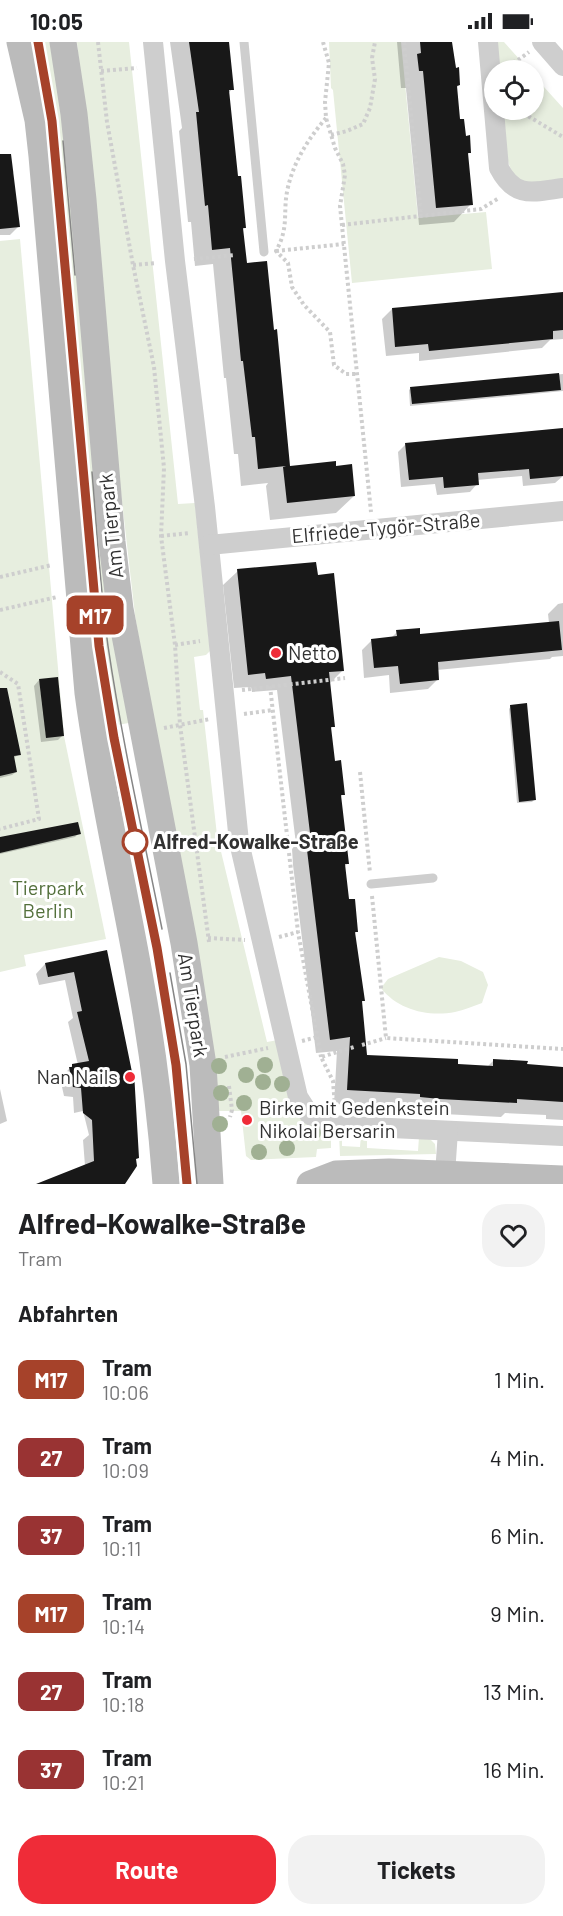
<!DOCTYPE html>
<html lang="de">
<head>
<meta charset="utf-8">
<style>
  body { margin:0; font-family:Barlow,sans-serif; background:#f2f2f2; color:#202124; height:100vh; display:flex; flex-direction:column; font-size:22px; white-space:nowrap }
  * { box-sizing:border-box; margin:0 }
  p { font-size:20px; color:#757577 }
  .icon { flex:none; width:33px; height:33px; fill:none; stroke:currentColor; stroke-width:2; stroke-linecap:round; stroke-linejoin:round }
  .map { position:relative; height:1142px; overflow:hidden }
  .details { display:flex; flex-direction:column; background:#fff; flex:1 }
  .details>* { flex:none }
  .badge { padding:0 12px; border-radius:9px; font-size:21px; line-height:39px }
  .fabs { position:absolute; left:484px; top:18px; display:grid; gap:12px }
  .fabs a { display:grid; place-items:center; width:60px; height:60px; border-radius:50%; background:#fff; box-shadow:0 3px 9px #0003; font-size:30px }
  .map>.badge { position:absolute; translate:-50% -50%; box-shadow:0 0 0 3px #fff }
  h2 { padding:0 18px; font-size:22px; line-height:54px }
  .round { display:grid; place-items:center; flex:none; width:63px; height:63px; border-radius:24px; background:#f2f2f2 }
  .head { display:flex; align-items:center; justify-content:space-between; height:102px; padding:0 18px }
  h1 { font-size:28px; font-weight:700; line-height:45px }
  .cta { display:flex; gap:12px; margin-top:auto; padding:12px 18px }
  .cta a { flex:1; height:69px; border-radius:24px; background:#ef2c38; color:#fff; font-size:24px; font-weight:700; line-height:69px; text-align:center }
  .cta a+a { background:#f2f2f2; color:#202124 }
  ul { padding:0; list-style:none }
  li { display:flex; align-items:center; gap:18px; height:78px; padding:0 18px }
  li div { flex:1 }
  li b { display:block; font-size:22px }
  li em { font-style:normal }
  li .badge { min-width:66px; font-weight:700; text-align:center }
  .status { display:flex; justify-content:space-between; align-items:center; height:42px; padding:0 30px; background:#fff; direction:ltr }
  .status svg { height:16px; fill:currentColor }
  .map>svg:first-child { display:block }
  .green { fill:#e7eedf }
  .shadow { fill:#0003 }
  .building { fill:#181818 }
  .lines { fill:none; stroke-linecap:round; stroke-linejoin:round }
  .path { stroke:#cecece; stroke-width:4; stroke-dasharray:3 3; stroke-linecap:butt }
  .lane { stroke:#cecece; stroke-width:9 }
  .street { stroke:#cecece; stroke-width:20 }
  .secondary { stroke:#bbb; stroke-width:27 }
  .tram { stroke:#868686; stroke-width:1.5 }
  .tree { fill:#a0b093 }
  .line-casing { stroke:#fff; stroke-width:14 }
  .line { stroke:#a6422a; stroke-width:9 }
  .poi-dot { fill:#ef2c38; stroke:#fff; stroke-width:2 }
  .stop-dot { fill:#fff; stroke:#a6422a; stroke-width:3 }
  .labels { text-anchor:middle; stroke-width:6; stroke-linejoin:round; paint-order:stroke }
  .street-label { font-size:20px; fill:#313131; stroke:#fff }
  .poi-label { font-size:20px; fill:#313131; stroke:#fff; text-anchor:start }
  .stop-label { font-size:20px; font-weight:bold; fill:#313131; stroke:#fff; text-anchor:start }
  .park-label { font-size:20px; fill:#53703b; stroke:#fff }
</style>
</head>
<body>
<div class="status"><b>10:05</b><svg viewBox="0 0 49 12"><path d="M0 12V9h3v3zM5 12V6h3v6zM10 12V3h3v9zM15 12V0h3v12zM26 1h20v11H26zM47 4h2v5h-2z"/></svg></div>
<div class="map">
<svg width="563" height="1142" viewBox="0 0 563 1142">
  <rect width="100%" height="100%" fill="#fff"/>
  <g class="green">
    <polygon points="30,0 55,0 134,680 101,686"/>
    <polygon points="77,0 129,0 178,462 195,461 210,609 206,613 194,615 200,668 203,668 217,793 267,1000 278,998 302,1077 316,1088 331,1091 331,1106 317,1107 316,1115 251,1118 246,1114 241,1069 217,1069 135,573 116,407"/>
    <polygon points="329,0 401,0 418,176 486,170 492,227 352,241 333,48 331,46"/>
    <polygon points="495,0 504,0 529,28 498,28"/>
    <path d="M 534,34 L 563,66 L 563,138 C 539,141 516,149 508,119 L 502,68 L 534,68 Z"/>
    <polygon points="20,197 64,694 106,897 24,913 26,924 0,930 0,199"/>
    <path d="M 439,915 L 461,919 L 483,930 L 488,943 L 482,961 C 473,964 464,968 455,970 C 428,975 398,968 381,946 L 388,937 Z"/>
    <polygon points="339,1092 342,1092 342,1104 360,1105 361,1093 367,1093 367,1106 418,1109 419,1095 428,1095 435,1102 436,1112 340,1114"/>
  </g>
  <g class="shadow">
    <polygon points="170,0 227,0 232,47 228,52 237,136 245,186 242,188 245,223 289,426 335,425 354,454 336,471 270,478 266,444 268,441 241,444 238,412 234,412 226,336 224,336 213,222 195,224 191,180 188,180 179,89 182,86"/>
    <polygon points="397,0 451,0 459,43 456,46 459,79 470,110 467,113 471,162 454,180 419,183 406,46 401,46"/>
    <polygon points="0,126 18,185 10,193 0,193"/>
    <polygon points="563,251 563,297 550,298 542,306 419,319 419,311 386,314 382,277 392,267"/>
    <polygon points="563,332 563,349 410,364 409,348 411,346"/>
    <polygon points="563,387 563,434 555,441 523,444 522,434 477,438 477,442 470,450 437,453 435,442 401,445 398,410 406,402"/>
    <polygon points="238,529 343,628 329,642 334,684 330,687 334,721 343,752 340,756 347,822 344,825 347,859 357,889 354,893 363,959 360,961 366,1015 487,1025 494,1018 526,1024 563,1026 563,1078 546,1077 546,1073 505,1071 501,1075 424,1071 407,1069 407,1066 334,1062 337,1009 316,1011 293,823 292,807 296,802 277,648 252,650 251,645 234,646 223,543"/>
    <polygon points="563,561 563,614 552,615 550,617 437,628 438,637 428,647 390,651 389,633 364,636 362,608 372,598 391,596 397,590 419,594 549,581 548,572 558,562"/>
    <polygon points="39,638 63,693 58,698 41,700 34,644"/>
    <polygon points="511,664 534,758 532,760 517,761 509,667"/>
    <polygon points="0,670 20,712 13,716 16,730 12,733 0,736"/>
    <polygon points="79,791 75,795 0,812 0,797"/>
    <polygon points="106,910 137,1116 135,1118 85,1124 83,1098 89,1093 83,1069 74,1071 73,1055 64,1054 60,1036 72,1024 78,1023 68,980 73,976 65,938 39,943 36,932 45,922"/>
    <polygon points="0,1047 7,1079 0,1082"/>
  </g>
  <g class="building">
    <polygon points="189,0 229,0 234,48 229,48 238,134 241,134 246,186 243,186 247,221 267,219 274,288 277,287 290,424 336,419 336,424 352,422 355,454 287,461 283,425 286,424 258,427 255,395 252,395 243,319 241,319 230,206 212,208 208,163 205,164 196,70 199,70"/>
    <polygon points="420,0 452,0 456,26 459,25 460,43 457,44 460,77 464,77 466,94 470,93 471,111 468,111 473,163 436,166 423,29 419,29 417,12 421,11"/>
    <polygon points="0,112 11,112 20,185 0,187"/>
    <polygon points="563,250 563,288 553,289 553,297 429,309 428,302 395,305 392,266"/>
    <polygon points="559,331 561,348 412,362 410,345"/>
    <polygon points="563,386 563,434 530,437 529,427 478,431 479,443 444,446 443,435 409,438 405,401"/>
    <polygon points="316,520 318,533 334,531 344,629 329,630 335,685 331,685 335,719 341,718 345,753 341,753 349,822 345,822 349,857 355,857 358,890 355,890 365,959 362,959 367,1013 458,1017 458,1022 493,1024 493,1017 528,1019 527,1022 563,1025 563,1060 517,1057 517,1061 440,1057 420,1055 420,1052 347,1048 350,995 330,998 307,808 305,791 310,791 291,634 266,637 265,631 248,633 237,527"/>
    <polygon points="559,579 562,608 438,620 439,638 400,642 398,624 374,626 371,597 397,594 396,588 420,586 420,592"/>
    <polygon points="58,635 64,694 46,696 39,637"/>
    <polygon points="0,646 7,646 21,713 14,714 17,730 0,734"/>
    <polygon points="527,661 536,758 519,760 510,663"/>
    <polygon points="78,780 81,792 0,811 0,795"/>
    <polygon points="107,908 132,1030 134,1030 139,1116 136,1117 137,1124 125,1142 36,1142 94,1119 92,1078 83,1071 81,1046 73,1045 69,1025 72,1025 72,1022 89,1019 77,970 82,969 74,930 48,935 45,921"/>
  </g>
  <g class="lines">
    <g class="path">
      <polyline points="98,0 107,80 133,223 154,325 164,426 161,494 175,603 180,683 209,900"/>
      <polyline points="323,0 329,21 325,60 326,76 335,106 343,122 345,133 340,164 371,470"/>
      <polyline points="404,0 421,174"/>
      <polyline points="507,23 518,18 529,10"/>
      <polyline points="101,29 137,26"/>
      <polyline points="518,68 563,95"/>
      <path d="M 326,76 C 309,96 294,119 288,145 C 282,170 290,184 276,209 L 288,221 L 292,245 L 304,263 L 330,290 L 334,323 L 346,332 L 358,332"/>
      <polyline points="331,93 347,89 363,82 370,66 375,37 372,16 375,0"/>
      <polyline points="342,183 481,167 499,156"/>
      <polyline points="276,209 344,202"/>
      <polyline points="194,217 235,213"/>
      <polyline points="133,223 156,221"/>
      <polyline points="161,494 190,491"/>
      <polyline points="0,535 52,523"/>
      <polyline points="0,568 57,555"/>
      <polyline points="175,603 200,599"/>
      <polyline points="0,630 18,642 39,777 0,787"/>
      <polyline points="270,644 298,890 321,1015"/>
      <polyline points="242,648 345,636"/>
      <polyline points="244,672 273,668"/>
      <polyline points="164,686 210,677"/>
      <polyline points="360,730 370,831"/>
      <polyline points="372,854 386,996 563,1007"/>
      <polyline points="279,895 298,890"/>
      <polyline points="208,896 245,898"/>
      <polyline points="302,999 317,995"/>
      <polyline points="362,1003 386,996"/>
      <polyline points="225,1015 268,1006"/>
      <polyline points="229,1044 232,1068 230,1075"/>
      <polyline points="335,1065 333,1039 321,1015 354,1005"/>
    </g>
    <g class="lane">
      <polyline points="244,0 264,210"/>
      <polyline points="371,842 433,836"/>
    </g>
    <g class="street">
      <polyline points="153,0 175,219 205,465 239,800 298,1055 309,1072 326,1083 563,1094"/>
      <path d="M 488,0 L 499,126 C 515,157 533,150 563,146"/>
      <polyline points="542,0 563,24"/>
      <polyline points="209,503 563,469"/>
      <polyline points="445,1132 448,1089"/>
    </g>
    <g class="secondary">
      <path d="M 20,0 L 38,78 L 42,114 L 88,651 C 101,749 124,845 141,943 C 153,1009 161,1075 166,1142"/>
      <polyline points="63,0 74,72 83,158 112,500 120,567 184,901 203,1023 210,1142"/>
      <polyline points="310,1142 336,1132 389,1130 563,1137"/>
    </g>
    <g class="tram">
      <polyline points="38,0 52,79 99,604 114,696 157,906 176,1023 187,1142"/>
      <polyline points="63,99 75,233"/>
      <path d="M 92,430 C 97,488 100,546 108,604 C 122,699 143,792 162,887"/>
      <polyline points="170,931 186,1022 197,1142"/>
    </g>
  </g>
  <g class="tree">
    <circle cx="265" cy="1023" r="8"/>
    <circle cx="219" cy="1024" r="8"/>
    <circle cx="246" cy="1033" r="8"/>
    <circle cx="263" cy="1040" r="8"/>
    <circle cx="282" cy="1042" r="8"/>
    <circle cx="221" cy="1051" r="8"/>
    <circle cx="244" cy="1061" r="8"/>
    <circle cx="220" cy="1082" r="8"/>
    <circle cx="313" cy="1091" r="8"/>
    <circle cx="287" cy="1106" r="8"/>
    <circle cx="259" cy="1110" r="8"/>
  </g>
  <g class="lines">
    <defs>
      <polyline id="line" points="38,0 52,79 99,604 114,696 157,906 176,1023 187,1142"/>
    </defs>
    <use href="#line" class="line-casing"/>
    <use href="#line" class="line"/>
  </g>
  <g class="poi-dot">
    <circle cx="276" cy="611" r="6"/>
    <circle cx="130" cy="1035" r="6"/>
    <circle cx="247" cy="1078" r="6"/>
  </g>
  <circle class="stop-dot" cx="135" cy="800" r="12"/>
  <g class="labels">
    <g class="street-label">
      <text transform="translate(111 484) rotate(-96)" y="7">Am Tierpark</text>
      <text transform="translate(386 486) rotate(-5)" y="7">Elfriede-Tygör-Straße</text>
      <text transform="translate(193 963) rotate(81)" y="7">Am Tierpark</text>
    </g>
    <g class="poi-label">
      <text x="288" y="618">Netto</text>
      <text x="118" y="1042" text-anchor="end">Nan Nails</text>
      <text x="259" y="1073">Birke mit Gedenkstein<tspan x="259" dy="23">Nikolai Bersarin</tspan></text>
    </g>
    <g class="stop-label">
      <text x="153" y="807">Alfred-Kowalke-Straße</text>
    </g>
    <g class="park-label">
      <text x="48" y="853">Tierpark<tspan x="48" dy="23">Berlin</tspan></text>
    </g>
  </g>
</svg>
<div class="fabs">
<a><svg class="icon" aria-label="locate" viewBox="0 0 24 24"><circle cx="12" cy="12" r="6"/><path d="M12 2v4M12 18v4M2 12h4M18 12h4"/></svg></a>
</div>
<b class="badge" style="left:95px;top:573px;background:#a6422a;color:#fff">M17</b>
</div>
<section class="details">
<div class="head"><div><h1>Alfred-Kowalke-Straße</h1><p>Tram</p></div><a class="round"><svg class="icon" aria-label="heart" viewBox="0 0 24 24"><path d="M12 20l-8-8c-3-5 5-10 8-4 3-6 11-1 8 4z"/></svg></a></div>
<h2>Abfahrten</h2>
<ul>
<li><span class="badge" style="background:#a6422a;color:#fff">M17</span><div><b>Tram</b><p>10:06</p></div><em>1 Min.</em></li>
<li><span class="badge" style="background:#933;color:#fff">27</span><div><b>Tram</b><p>10:09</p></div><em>4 Min.</em></li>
<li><span class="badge" style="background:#933;color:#fff">37</span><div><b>Tram</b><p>10:11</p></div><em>6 Min.</em></li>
<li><span class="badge" style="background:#a6422a;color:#fff">M17</span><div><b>Tram</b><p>10:14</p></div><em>9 Min.</em></li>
<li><span class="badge" style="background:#933;color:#fff">27</span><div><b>Tram</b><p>10:18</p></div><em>13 Min.</em></li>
<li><span class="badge" style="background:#933;color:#fff">37</span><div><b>Tram</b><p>10:21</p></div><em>16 Min.</em></li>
</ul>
<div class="cta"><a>Route</a><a>Tickets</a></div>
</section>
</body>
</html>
